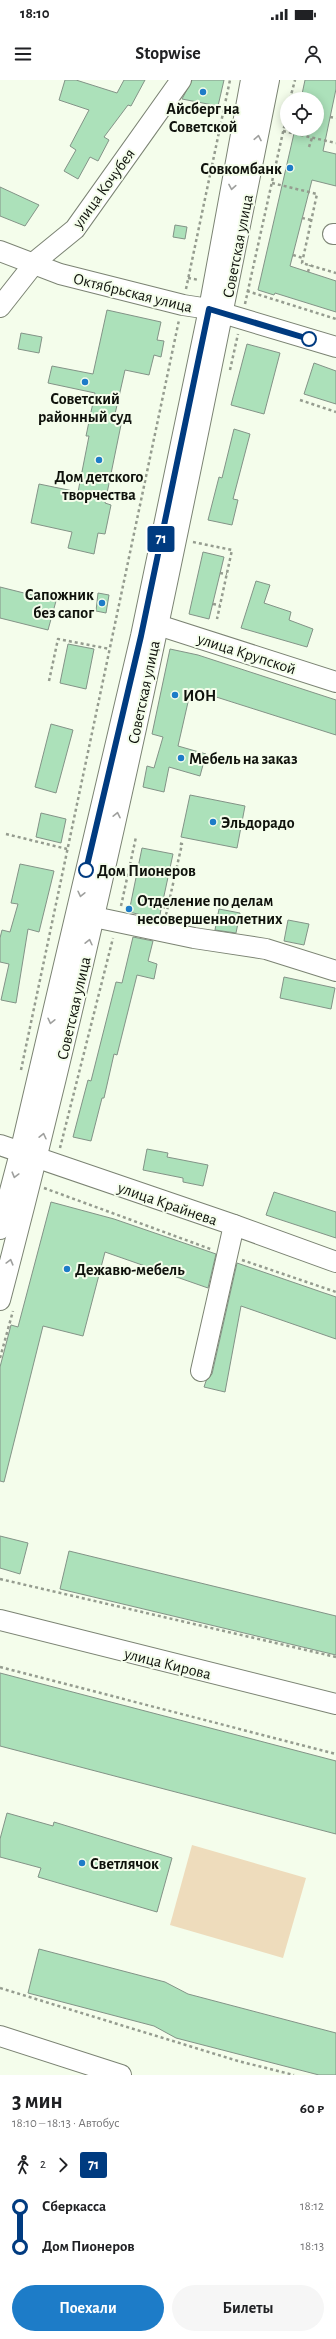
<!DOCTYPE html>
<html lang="ru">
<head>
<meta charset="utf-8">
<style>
  body { margin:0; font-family:"Alegreya Sans",sans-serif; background:#f6f6f6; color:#202124; height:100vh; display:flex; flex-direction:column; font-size:15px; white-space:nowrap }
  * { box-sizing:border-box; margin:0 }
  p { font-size:13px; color:#757577 }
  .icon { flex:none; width:22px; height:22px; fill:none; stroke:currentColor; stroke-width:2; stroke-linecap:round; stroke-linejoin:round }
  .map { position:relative; height:1995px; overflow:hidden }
  .side { display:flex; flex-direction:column; background:#fff; flex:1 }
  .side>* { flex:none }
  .badge { padding:0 8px; border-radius:3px; font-size:14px; line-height:26px }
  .controls { position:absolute; left:280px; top:12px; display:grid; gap:8px }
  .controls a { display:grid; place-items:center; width:44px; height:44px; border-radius:50%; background:#fff; box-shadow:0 2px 10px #0003; font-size:20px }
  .map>.badge { position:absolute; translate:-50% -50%; box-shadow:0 0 0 2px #fff }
  .legs { display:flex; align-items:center; gap:6px; height:44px; padding:0 12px; font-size:13px }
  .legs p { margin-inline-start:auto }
  .summary { display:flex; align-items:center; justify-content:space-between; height:68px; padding:0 12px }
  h1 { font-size:22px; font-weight:600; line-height:30px }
  .button { display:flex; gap:8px; margin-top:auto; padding:8px 12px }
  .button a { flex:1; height:46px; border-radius:24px; background:#1d7cc8; color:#fff; font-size:16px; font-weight:600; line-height:46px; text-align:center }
  .button a+a { background:#f6f6f6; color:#202124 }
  ul { padding:0 12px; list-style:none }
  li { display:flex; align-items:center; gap:14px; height:40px; font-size:15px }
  li i { display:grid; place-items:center; width:6px; height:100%; margin:0 5px; background:currentColor }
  li i::after { content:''; width:10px; height:10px; margin:-5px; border:3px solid; border-radius:50%; background:#fff }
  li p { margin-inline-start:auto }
  li:first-child i { background:linear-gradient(#0000 50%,currentColor 0) }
  li:last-child i { background:linear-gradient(currentColor 50%,#0000 0) }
  .status { display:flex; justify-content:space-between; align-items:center; height:28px; padding:0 20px; background:#fff; direction:ltr }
  .status svg { height:11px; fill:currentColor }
  header { display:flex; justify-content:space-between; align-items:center; height:52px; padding:0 12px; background:#fff; font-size:18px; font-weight:600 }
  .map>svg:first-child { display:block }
  .park { fill:#eedcbc }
  .building { fill:#ace1ba; stroke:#839387 }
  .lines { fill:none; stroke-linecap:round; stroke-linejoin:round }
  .minor-casing { stroke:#7b8373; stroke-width:22 }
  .path { stroke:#959c8f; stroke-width:2.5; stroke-dasharray:3 3; stroke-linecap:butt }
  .minor { stroke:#fff; stroke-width:20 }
  .oneway { stroke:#9fa09e }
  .line-1-casing { stroke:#fff; stroke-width:9 }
  .line-1 { stroke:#003b80; stroke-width:6 }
  .poi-dot { fill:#1d7cc8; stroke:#f4fdeb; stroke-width:1.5 }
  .stop-1-dot { fill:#fff; stroke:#003b80; stroke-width:2 }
  .labels { text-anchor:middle; stroke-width:4; stroke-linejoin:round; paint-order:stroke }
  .poi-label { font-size:16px; font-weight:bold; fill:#0f120c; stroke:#f4fdeb; text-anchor:start }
  .street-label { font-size:16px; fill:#0f120c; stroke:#f4fdeb }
  .stop-label { font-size:16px; font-weight:bold; fill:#0f120c; stroke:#f4fdeb; text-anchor:start }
</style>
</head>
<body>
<div class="status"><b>18:10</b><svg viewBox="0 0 49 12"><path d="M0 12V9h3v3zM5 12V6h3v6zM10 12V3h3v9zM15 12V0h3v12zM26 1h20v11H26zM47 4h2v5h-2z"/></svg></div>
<header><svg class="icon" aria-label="menu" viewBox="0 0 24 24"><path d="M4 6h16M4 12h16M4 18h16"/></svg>Stopwise<svg class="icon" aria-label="person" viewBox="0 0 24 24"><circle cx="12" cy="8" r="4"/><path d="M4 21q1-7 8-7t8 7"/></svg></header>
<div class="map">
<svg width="336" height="1995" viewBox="0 0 336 1995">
  <rect width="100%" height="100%" fill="#f4fdeb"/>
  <polygon class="park" points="192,1765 306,1798 283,1878 170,1845"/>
  <g class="building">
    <polygon points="65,0 76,0 117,13 124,0 145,0 131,26 128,25 104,57 109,60 98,81 90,77 78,99 64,91 76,70 70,66 89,30 59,20"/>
    <polygon points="192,0 224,0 218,26 182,19"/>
    <polygon points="305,0 336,0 336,9 323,71 336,74 336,106 312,100 290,186 336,201 336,232 275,213 274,215 258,210 295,49 317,49 317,19 301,19"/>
    <polygon points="0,107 39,125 25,146 0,136"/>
    <polygon points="175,145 187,147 185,159 173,157"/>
    <polygon points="107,230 161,242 157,260 164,261 161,277 154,275 149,295 125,290 115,334 123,335 105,423 111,425 105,454 98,453 94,474 68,468 72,452 31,443 39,404 78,412 89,356 86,356 95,313 48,303 52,286 93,294"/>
    <polygon points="21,253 42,257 39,273 18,269"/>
    <polygon points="247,264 280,273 264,334 231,325"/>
    <polygon points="314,283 336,291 336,324 304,314"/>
    <polygon points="234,349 250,354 233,419 238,420 232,445 208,440 219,397 222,398"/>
    <polygon points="203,472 224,477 209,539 189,534"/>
    <polygon points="256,501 270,505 264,523 291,532 289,540 313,549 307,567 241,548"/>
    <polygon points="0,507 56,521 48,550 0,538"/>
    <polygon points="98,513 109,515 106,533 96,531"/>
    <polygon points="68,564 94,569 86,609 60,603"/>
    <polygon points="170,569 198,575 336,620 336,655 191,609 178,666 206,674 200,696 169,687 164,712 143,707 147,686 154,688 163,657 152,654"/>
    <polygon points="51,644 73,650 56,713 35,707"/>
    <polygon points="190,715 245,726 237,768 181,757"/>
    <polygon points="41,733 66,739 61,763 36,757"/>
    <polygon points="142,768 173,774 159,839 129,832"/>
    <polygon points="20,784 54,791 39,852 28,849 16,923 1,920 9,884 0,882 0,858 2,850 10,852 18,824 11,823"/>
    <polygon points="219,829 240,833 236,853 215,850"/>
    <polygon points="288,840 309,844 304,865 284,861"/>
    <polygon points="133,857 153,861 148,881 157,884 154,899 137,895 117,975 114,974 104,1018 102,1018 91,1061 73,1057 88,1000 91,1001 116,902 122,903"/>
    <polygon points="284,897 335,908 331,929 280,918"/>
    <polygon points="147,1069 168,1073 167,1077 208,1085 203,1106 183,1102 183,1098 143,1090"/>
    <polygon points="274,1112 336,1132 336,1158 266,1135"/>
    <polygon points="51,1122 114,1139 216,1174 208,1208 105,1172 83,1256 43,1246 4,1402 0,1401 0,1287 11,1245 18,1247"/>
    <polygon points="237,1183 336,1217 336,1259 241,1226 225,1312 204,1307 206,1301 212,1294"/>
    <polygon points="0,1456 28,1463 20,1494 0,1488"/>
    <polygon points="69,1471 336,1536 336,1575 60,1509"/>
    <polygon points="0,1593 336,1681 336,1754 0,1666"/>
    <polygon points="7,1733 53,1746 54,1742 172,1778 157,1832 38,1797 41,1788 0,1777 0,1759"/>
    <polygon points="39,1869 165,1902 188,1914 336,1953 336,1995 319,1995 176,1958 154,1946 28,1913"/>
  </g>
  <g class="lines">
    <defs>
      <g id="minor">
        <polyline points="333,154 336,154"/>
        <polyline points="0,171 60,194 183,225 209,229 336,267"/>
        <polyline points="0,227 37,180 75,149 181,0"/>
        <polyline points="158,545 336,602"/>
        <polyline points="94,837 194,858 266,869 336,891"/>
        <polyline points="0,1065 234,1145 336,1182"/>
        <polyline points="0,1149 20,1073 141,556 209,229 251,0"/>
        <path d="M 0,1220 C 106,817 188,408 269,0"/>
        <polyline points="201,1291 234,1145"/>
        <polyline points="0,1540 336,1624"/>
        <polyline points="0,1956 121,1995"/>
      </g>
    </defs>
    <use href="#minor" class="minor-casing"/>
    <g class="path">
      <polyline points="290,19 295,0"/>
      <polyline points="330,37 336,38"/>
      <polyline points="283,51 336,63"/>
      <polyline points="309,67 312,58"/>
      <polyline points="272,103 317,114 302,183 336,193"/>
      <polyline points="302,138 311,140"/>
      <polyline points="293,175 303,178"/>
      <polyline points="308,192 310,185"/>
      <polyline points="188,198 199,200"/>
      <polyline points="186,209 230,0"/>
      <polyline points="247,211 336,239"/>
      <polyline points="245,224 287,34"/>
      <polyline points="230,290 238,254"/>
      <polyline points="300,320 336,332"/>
      <polyline points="193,462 232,470 217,539"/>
      <polyline points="220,493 227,494"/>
      <polyline points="213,524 220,525"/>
      <polyline points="49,601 58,559 110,569"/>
      <polyline points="6,754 67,769"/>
      <polyline points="169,792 175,793"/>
      <polyline points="121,826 136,757"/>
      <polyline points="162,827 168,828"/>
      <polyline points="166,835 182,764 177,763"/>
      <polyline points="21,990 179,240"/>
      <polyline points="60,1068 113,858"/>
      <polyline points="44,1108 213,1170"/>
      <polyline points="242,1180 336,1212"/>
      <polyline points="0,1278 13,1231"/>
      <polyline points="0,1499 336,1577"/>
      <polyline points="0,1587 336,1674"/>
      <polyline points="0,1908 238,1981 294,1995"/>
    </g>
    <use href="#minor" class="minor"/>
  </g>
  <defs><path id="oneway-chevron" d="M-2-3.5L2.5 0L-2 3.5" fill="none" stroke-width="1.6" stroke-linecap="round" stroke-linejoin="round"/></defs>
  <g class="oneway">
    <use href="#oneway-chevron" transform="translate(258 58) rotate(-79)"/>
    <use href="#oneway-chevron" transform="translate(232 107) rotate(100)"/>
    <use href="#oneway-chevron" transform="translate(117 735) rotate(-78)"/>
    <use href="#oneway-chevron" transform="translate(81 814) rotate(103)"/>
    <use href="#oneway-chevron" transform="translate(89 862) rotate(-77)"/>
    <use href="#oneway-chevron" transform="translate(51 941) rotate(103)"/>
    <use href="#oneway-chevron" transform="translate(43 1056) rotate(-77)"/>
    <use href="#oneway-chevron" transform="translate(15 1095) rotate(105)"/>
    <use href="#oneway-chevron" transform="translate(10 1182) rotate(-75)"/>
  </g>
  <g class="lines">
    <defs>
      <polyline id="line-1" points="86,790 141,556 209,229 309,259"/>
    </defs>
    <use href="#line-1" class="line-1-casing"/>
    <use href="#line-1" class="line-1"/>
  </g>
  <g class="poi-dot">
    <circle cx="203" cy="12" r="4"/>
    <circle cx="290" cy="88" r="4"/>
    <circle cx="85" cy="302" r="4"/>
    <circle cx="99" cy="380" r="4"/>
    <circle cx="102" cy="523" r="4"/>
    <circle cx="175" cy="615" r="4"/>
    <circle cx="181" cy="678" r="4"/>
    <circle cx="213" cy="742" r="4"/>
    <circle cx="129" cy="829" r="4"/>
    <circle cx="67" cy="1189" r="4"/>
    <circle cx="82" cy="1783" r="4"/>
  </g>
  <g class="stop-1-dot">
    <circle cx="309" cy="259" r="7"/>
    <circle cx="86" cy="790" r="7"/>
  </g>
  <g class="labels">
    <g class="poi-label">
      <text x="203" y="34" text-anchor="middle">Айсберг на<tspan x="203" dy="18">Советской</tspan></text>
      <text x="282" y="94" text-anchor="end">Совкомбанк</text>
      <text x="85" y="324" text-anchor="middle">Советский<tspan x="85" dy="18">районный суд</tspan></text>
      <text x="99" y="402" text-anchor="middle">Дом детского<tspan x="99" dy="18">творчества</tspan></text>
      <text x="94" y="520" text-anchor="end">Сапожник<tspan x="94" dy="18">без сапог</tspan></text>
      <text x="183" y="621">ИОН</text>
      <text x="189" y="684">Мебель на заказ</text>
      <text x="221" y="748">Эльдорадо</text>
      <text x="137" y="826">Отделение по делам<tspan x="137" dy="18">несовершеннолетних</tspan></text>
      <text x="75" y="1195">Дежавю-мебель</text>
      <text x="90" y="1789">Светлячок</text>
    </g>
    <g class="street-label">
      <text transform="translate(103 108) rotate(-54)" y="6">улица Кочубея</text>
      <text transform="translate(237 166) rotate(-79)" y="6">Советская улица</text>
      <text transform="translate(133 212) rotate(14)" y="6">Октябрьская улица</text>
      <text transform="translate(247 573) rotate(18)" y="6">улица Крупской</text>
      <text transform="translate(143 612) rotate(-78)" y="6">Советская улица</text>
      <text transform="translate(73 928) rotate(-77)" y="6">Советская улица</text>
      <text transform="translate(168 1123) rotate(19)" y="6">улица Крайнева</text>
      <text transform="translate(168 1583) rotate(14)" y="6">улица Кирова</text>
    </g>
    <g class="stop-label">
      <text x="97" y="796">Дом Пионеров</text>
    </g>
  </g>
</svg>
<div class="controls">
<a><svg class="icon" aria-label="locate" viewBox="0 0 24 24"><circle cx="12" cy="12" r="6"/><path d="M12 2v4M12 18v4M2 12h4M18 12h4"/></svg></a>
</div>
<b class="badge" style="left:161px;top:459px;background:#003b80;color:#fff">71</b>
</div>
<section class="side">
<div class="summary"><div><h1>3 мин</h1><p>18:10 – 18:13 · Автобус</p></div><b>60 ₽</b></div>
<div class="legs"><svg class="icon" aria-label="walk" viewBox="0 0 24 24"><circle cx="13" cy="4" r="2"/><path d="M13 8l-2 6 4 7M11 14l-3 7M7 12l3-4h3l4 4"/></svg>2<svg class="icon" aria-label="forward" viewBox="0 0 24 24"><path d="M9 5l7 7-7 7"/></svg><b class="badge" style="background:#003b80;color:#fff">71</b></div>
<ul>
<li><i style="color:#003b80"></i><b>Сберкасса</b><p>18:12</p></li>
<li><i style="color:#003b80"></i><b>Дом Пионеров</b><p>18:13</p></li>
</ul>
<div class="button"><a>Поехали</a><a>Билеты</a></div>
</section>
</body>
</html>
